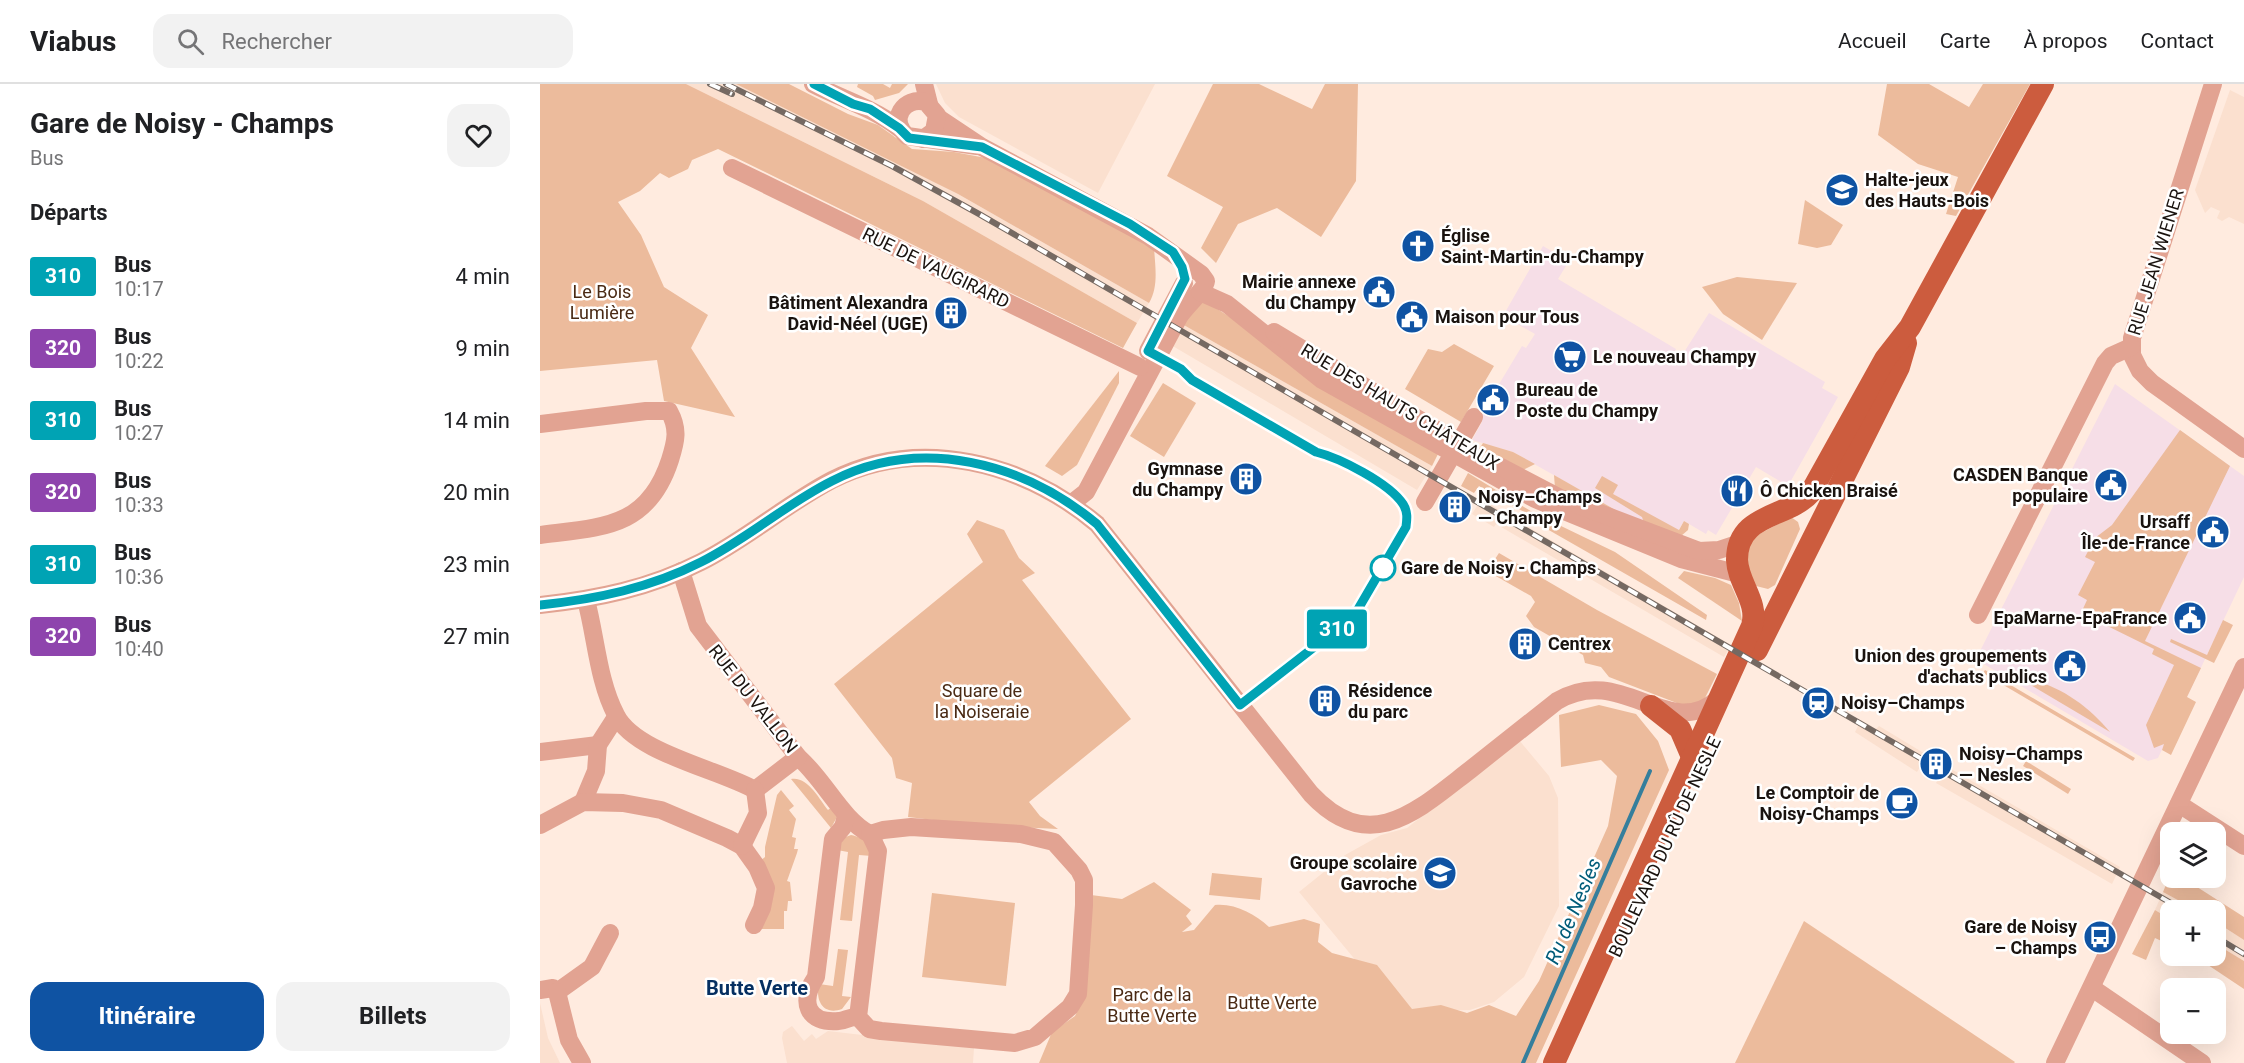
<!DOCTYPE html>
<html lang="fr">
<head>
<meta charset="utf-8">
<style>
  body { margin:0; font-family:Roboto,sans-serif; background:#f2f2f2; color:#202124; height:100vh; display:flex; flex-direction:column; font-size:22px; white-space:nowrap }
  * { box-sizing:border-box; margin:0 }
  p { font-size:20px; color:#757577 }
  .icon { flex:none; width:33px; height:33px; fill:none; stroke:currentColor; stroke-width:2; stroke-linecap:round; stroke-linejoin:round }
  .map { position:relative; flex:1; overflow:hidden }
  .side { display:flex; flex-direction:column; background:#fff; width:540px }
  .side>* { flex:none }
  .badge { padding:0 12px; border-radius:4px; font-size:21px; line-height:39px }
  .fabs { position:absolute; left:1620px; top:738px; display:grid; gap:12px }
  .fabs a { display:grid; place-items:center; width:66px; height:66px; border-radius:12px; background:#fff; box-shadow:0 6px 24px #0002; font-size:30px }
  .map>.badge { position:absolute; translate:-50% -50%; box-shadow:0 0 0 3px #fff }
  h2 { padding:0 30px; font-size:22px; line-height:54px }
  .round { display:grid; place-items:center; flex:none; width:63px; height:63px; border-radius:18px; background:#f2f2f2 }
  .head { display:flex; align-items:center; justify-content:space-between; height:102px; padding:0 30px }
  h1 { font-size:28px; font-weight:700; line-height:45px }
  .button { display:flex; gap:12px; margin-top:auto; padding:12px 30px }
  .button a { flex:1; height:69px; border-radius:18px; background:#0f53a3; color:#fff; font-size:24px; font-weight:700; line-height:69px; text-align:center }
  .button a+a { background:#f2f2f2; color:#202124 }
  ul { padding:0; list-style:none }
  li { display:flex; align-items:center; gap:18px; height:72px; padding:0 30px }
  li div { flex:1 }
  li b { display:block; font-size:22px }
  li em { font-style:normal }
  li .badge { min-width:66px; font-weight:700; text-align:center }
  header { display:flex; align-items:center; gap:36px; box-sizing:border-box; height:84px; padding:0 30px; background:#fff; border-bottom:2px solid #e0e0e0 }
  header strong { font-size:28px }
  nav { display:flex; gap:33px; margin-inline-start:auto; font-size:21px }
  .search { width:420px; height:54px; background:#f2f2f2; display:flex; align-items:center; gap:15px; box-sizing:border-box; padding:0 21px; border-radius:18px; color:#757577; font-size:22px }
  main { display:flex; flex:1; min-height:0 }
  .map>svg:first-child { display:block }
  .commercial { fill:#f6dee7 }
  .built { fill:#fbe0cf }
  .green { fill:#ecbb9c }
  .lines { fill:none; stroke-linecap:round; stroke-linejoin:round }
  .stream { stroke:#357e9c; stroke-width:4 }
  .minor { stroke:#e2a392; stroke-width:18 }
  .major { stroke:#cc5c3e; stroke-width:22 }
  .rail-casing { stroke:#756962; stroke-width:6 }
  .rail { stroke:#fff; stroke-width:4; stroke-dasharray:11; stroke-linecap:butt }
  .line-casing { stroke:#fff; stroke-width:14 }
  .line { stroke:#00a3b4; stroke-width:9 }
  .stop-dot { fill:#fff; stroke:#00a3b4; stroke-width:3 }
  .labels { text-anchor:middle; stroke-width:5; stroke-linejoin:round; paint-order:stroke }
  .poi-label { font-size:18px; font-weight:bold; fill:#1a130f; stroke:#fff; text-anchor:start }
  .street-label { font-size:18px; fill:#1a130f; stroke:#fff }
  .park-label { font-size:18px; fill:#4a2a14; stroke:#fff }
  .stop-label { font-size:18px; font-weight:bold; fill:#1a130f; stroke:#fff; text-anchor:start }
  .water-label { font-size:20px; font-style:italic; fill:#005c79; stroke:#fff }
  .neighbourhood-label { font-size:20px; font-weight:bold; fill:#052f61; stroke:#fff }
</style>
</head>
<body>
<header>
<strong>Viabus</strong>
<div class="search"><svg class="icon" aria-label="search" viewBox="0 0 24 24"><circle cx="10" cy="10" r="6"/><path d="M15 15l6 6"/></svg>Rechercher</div>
<nav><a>Accueil</a><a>Carte</a><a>À propos</a><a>Contact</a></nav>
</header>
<main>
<section class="side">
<div class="head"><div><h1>Gare de Noisy - Champs</h1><p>Bus</p></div><a class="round"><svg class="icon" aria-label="heart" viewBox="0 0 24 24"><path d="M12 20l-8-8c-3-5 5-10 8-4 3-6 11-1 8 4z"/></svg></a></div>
<h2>Départs</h2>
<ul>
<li><span class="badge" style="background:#00a3b4;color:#fff">310</span><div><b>Bus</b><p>10:17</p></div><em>4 min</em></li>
<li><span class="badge" style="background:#8e44ad;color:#fff">320</span><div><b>Bus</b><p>10:22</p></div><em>9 min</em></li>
<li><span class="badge" style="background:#00a3b4;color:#fff">310</span><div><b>Bus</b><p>10:27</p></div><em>14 min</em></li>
<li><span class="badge" style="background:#8e44ad;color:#fff">320</span><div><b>Bus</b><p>10:33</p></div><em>20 min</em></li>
<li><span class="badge" style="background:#00a3b4;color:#fff">310</span><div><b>Bus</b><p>10:36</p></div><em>23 min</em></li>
<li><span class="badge" style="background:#8e44ad;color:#fff">320</span><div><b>Bus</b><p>10:40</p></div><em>27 min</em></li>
</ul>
<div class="button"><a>Itinéraire</a><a>Billets</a></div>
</section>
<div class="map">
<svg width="1704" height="979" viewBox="0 0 1704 979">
  <rect width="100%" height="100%" fill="#ffebdf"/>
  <g class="commercial">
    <polygon points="1003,162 1029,177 1018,195 1136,265 1132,272 1139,276 1169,229 1285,298 1282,304 1298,313 1248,402 1216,383 1176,451 1168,446 1166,450 1144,437 1135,452 1086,432 973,368 932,356 942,338 938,335 982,262 986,264 995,250 963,232"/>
    <polygon points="1575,300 1704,392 1704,493 1618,674 1608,677 1442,579 1439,569"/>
  </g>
  <g class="built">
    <polygon points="146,0 196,0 245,22 418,110 609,219 597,239 383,117"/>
    <polygon points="396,0 615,0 558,109 419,33 405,19"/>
    <polygon points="1690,6 1704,13 1704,140 1689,133 1682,137 1677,134 1680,127 1671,123 1665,129 1655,106"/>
    <polygon points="642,240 892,382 877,406 631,261"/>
    <polygon points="942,414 959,426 1191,561 1184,573 956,440 954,443 932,430"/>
    <polygon points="1321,636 1336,645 1339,642 1387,671 1377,688 1315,648"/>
    <polygon points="979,656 1009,692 1018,714 1019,822 984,893 954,918 930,926 868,927 817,878 759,808 805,771 841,751 867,744"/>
    <polygon points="1406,682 1580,783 1572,800 1396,699"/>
    <polygon points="1623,808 1656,826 1630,826 1630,835 1615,826"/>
    <polygon points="1676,838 1704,856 1704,877 1676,860"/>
    <polygon points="0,919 8,954 20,979 0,979"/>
    <polygon points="252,942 264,957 272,950 276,955 288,947 434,964 433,979 247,979 242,954 243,948"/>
  </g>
  <g class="green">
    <polygon points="0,0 146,0 383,117 597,239 583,264 178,65 152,76 148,85 129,94 120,89 100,107 78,118 101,151 124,203 168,231 151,264 195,333 124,317 117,276 0,287"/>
    <path d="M 196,0 L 249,0 L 308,30 L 338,41 L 372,65 L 414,68 L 446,74 L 614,163 C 615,182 619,202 609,219 L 418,110 Z"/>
    <polygon points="318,0 343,0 350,4 352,0 368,0 359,9 335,16 333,12 317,3"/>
    <polygon points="673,0 719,0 772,25 785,0 818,0 816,97 781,153 737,124 698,140 676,179 661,164 683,123 627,92"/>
    <polygon points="1347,0 1389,0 1429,23 1443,0 1490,0 1416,132 1406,130 1418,93 1378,80 1338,51"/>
    <polygon points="1265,116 1303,141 1291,161 1277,164 1258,160"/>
    <polygon points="1197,193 1257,199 1222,256 1183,230 1162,203"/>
    <polygon points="665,217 899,368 892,382 642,240 655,222"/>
    <polygon points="914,260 954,282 921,338 865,305 888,265 902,268"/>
    <polygon points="579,287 579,299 537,381 522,392 505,382"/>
    <polygon points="623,299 656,319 624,373 590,352"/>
    <polygon points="1640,346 1690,382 1605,557 1661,584 1647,613 1656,618 1631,671 1622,666 1624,660 1614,664 1606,641 1634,581 1612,570 1614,565 1541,529 1547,516 1538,511 1555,478 1545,473 1555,454 1572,441"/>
    <polygon points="943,359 973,368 995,380 983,386 957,371 938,367"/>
    <polygon points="928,389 994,429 1075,468 1167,531 1166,536 993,437 991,432 939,402 934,409 921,402"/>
    <polygon points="1014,391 1086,432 1015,404"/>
    <polygon points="1062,392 1078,401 1073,410 1139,446 1144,437 1149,440 1148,446 1141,452 1104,439 1102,433 1055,404"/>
    <polygon points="1251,433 1258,438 1260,445 1235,501 1228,505 1216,502 1205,486 1210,455"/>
    <polygon points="437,436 464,446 479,474 495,489 482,496 591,635 489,718 500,732 518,745 437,741 368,733 372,699 356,694 352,674 294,600 443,478 427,450"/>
    <polygon points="959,469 1057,526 1177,590 1165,614 1157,619 1142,621 1069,593 1061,583 1045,579 1043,571 994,543 986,532 995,518 991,512 947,487"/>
    <polygon points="1144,487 1175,494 1191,501 1199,519 1202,537 1138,494"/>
    <polygon points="1683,536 1693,541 1674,579 1630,558 1631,555 1667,571"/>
    <polygon points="1445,586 1595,674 1593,677 1443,589"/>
    <path d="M 1477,593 C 1515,598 1546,619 1570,648 Z"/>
    <path d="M 1059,621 L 1096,630 L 1118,657 L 1129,686 L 996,979 L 499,979 L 512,948 L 535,932 L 544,914 L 551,811 L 582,815 L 614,798 L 651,826 L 646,832 L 652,840 L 642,848 L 654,846 L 675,821 C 695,819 715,830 729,843 L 764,835 L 780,840 L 778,858 L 792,869 L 837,881 L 872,925 L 901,921 L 927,929 L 949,921 L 976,932 L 999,897 L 1068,742 L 1077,692 L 1061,676 L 1021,683 L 1019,631 Z"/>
    <polygon points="1486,677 1531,705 1528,710 1483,682"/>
    <path d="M 251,695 C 268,692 279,715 288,726 L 293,722 L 297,733 L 291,744 Z"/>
    <polygon points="241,706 254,722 249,726 256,735 252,753 256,754 254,765 258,765 257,769 247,797 250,798 252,817 248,817 247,827 244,827 244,845 221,845 220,777 225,773 225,763 237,711"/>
    <path d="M 311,751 C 325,754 328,759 332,772 L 319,771 L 312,837 L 300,836 L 308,768 L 297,766 L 303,754 Z"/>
    <polygon points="672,789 722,794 720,816 669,811"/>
    <polygon points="1630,791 1630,794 1643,794 1704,833 1704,856 1676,838 1676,826 1656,826 1623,808"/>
    <polygon points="392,809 475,819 466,902 382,893"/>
    <polygon points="1615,826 1630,835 1630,861 1615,854 1606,876 1592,870"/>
    <polygon points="1264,837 1475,978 1474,979 1195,979"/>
    <polygon points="1676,860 1704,877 1704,905 1662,877 1659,881 1645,872 1676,872"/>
    <path d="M 298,865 L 308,866 L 302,912 L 311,913 L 302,925 C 283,932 275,916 279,900 L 293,902 Z"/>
  </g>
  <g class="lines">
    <polyline class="stream" points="983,979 1110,687"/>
    <g class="minor">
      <path d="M 273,0 C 302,15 333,24 359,44"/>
      <polyline points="384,0 389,20"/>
      <polyline points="1673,0 1592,254 1592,271 1600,287 1612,299 1704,365"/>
      <path d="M 397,33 L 442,63 L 608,152 L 661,190 L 666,197 C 665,206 646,222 639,233 L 546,408 L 532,419"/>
      <path d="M 383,55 L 394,47 L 397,31 L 386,18 C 363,12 349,36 367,52 L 437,62"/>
      <polyline points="192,84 600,283"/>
      <polyline points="660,208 687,220 782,296 995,415 1141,475 1199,490"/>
      <polyline points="734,248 903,350"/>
      <polyline points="608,267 644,199"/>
      <path d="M 0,340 L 106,327 L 129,327 C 139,345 136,357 130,376 C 108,444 63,443 0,451"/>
      <polyline points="961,383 1020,414 1159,467 1179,466 1200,459"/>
      <polyline points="885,418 934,333"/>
      <path d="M 141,487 L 158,542 L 258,673 C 284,695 302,736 330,750"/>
      <path d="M 46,516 C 56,553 58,597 76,631 C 95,669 178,685 215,706"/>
      <path d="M 0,521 C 57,515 110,504 161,478 C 207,455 246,420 292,396 C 381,351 484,379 557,440 L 771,710 C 830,773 878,726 930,686 C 959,663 988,640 1017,617 C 1082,578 1129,660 1179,614"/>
      <polyline points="1438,531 1565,279 1571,272 1591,263"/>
      <polyline points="0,668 58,661"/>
      <polyline points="215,706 258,673"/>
      <polyline points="43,718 56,687 58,661 76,633"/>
      <polyline points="1639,720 1704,762"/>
      <path d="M 306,732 L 303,743 L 293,755 L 276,893 C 260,917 266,940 299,937 C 306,937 310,932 318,933"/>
      <polyline points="0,741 43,718 83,719 121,726 187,754 202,762 217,783 226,804 222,824 214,841"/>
      <polygon points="371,743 481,750 514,758 539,786 544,796 544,821 538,910 530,923 495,953 475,959 341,947 329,945 318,933 338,767 330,750 343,746"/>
      <polyline points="202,762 218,729 215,706"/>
      <polyline points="1552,904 1662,979"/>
      <polyline points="0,906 13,904 17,908"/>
      <polyline points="17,908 52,883 70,849"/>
      <polyline points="17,908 29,956 42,979"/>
      <polyline points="1515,979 1704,583"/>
    </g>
    <g class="major">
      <polyline points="1217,566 1359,283 1366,259"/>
      <polyline points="1111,622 1140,645 1152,673"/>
      <path d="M 1014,979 L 1212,542 C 1219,518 1198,500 1197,476 C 1197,428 1248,435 1271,408 L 1345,275 L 1370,243 L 1503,0"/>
    </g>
    <defs>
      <g id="rail">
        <polyline points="170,0 192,10"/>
        <polyline points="186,0 352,82 439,130 1643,826"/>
        <polyline points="1676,853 1704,870"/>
      </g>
    </defs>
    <use href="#rail" class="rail-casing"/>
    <use href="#rail" class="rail"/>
  </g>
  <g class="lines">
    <defs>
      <path id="line" d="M 0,521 C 57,515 110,504 161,478 C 207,455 246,420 292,397 C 381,351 484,379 557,440 L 700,621 L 814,532 L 866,443 C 867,435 868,428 863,420 C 849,399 800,374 776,368 L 652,296 L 641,285 L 608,267 L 645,195 L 642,183 L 633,168 L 590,140 L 442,63 L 369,54 L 359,44 L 330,25 L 313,20 L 274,0"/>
    </defs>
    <use href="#line" class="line-casing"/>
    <use href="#line" class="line"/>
  </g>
  <defs>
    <symbol id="school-disc" viewBox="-11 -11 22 22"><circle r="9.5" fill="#0f53a3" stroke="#fff"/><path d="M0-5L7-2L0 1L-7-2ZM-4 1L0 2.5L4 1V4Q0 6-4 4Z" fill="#fff"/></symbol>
    <symbol id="church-disc" viewBox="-11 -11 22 22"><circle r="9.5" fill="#0f53a3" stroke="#fff"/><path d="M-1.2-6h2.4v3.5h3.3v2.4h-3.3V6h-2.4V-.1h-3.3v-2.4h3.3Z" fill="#fff"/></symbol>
    <symbol id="civic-disc" viewBox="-11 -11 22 22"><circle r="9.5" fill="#0f53a3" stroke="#fff"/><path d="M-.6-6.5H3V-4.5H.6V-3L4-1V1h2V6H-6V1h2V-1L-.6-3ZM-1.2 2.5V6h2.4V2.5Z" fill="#fff"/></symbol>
    <symbol id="building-disc" viewBox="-11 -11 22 22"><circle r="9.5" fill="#0f53a3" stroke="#fff"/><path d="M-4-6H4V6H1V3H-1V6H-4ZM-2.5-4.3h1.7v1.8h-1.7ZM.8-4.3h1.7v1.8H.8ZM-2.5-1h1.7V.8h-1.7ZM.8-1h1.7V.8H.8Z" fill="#fff"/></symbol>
    <symbol id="supermarket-disc" viewBox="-11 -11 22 22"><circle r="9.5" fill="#0f53a3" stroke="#fff"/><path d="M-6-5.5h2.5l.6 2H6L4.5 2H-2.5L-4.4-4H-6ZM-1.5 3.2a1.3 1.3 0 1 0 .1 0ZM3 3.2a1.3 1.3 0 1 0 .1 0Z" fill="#fff"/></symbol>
    <symbol id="restaurant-disc" viewBox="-11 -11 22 22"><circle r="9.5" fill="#0f53a3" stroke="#fff"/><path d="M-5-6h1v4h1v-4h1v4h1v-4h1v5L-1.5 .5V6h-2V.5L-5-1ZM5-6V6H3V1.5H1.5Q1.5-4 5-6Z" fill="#fff"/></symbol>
    <symbol id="station-disc" viewBox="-11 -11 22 22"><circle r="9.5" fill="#0f53a3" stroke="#fff"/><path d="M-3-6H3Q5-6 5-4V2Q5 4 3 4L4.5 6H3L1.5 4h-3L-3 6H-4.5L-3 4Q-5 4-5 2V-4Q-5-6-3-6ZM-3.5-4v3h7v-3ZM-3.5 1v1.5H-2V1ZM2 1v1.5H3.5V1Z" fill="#fff"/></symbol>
    <symbol id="cafe-disc" viewBox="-11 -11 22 22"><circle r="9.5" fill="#0f53a3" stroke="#fff"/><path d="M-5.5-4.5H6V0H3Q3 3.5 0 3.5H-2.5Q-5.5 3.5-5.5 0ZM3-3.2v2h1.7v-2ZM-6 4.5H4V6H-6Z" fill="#fff"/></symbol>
    <symbol id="bus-disc" viewBox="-11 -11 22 22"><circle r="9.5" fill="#0f53a3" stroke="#fff"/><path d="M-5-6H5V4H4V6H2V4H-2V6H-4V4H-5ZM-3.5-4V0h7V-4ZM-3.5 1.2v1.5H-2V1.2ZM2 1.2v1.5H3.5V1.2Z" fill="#fff"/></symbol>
  </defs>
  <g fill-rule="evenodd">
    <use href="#school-disc" x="1283" y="87" width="38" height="38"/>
    <use href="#church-disc" x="859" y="143" width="38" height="38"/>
    <use href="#civic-disc" x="820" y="189" width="38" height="38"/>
    <use href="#building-disc" x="392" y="210" width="38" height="38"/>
    <use href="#civic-disc" x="853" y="214" width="38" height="38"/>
    <use href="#supermarket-disc" x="1011" y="254" width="38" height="38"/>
    <use href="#civic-disc" x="934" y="297" width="38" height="38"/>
    <use href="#building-disc" x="687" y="376" width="38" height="38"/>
    <use href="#civic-disc" x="1552" y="382" width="38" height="38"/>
    <use href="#restaurant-disc" x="1178" y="388" width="38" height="38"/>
    <use href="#building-disc" x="896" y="404" width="38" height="38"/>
    <use href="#civic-disc" x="1654" y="429" width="38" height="38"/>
    <use href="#civic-disc" x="1631" y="515" width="38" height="38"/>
    <use href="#building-disc" x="966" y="541" width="38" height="38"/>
    <use href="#civic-disc" x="1511" y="563" width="38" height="38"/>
    <use href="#building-disc" x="766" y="598" width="38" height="38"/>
    <use href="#station-disc" x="1259" y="600" width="38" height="38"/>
    <use href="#building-disc" x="1377" y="661" width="38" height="38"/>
    <use href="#cafe-disc" x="1343" y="700" width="38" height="38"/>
    <use href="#school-disc" x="881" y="770" width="38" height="38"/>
    <use href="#bus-disc" x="1541" y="834" width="38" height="38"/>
  </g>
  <circle class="stop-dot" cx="843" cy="484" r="12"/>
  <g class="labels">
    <g class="poi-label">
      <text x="1325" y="102">Halte-jeux<tspan x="1325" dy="21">des Hauts-Bois</tspan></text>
      <text x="901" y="158">Église<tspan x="901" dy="21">Saint-Martin-du-Champy</tspan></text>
      <text x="816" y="204" text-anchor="end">Mairie annexe<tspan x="816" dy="21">du Champy</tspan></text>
      <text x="388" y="225" text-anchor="end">Bâtiment Alexandra<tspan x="388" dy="21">David-Néel (UGE)</tspan></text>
      <text x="895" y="239">Maison pour Tous</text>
      <text x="1053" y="279">Le nouveau Champy</text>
      <text x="976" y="312">Bureau de<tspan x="976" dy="21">Poste du Champy</tspan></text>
      <text x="683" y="391" text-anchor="end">Gymnase<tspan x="683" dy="21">du Champy</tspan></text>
      <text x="1548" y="397" text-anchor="end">CASDEN Banque<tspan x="1548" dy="21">populaire</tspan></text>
      <text x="1220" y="413">Ô Chicken Braisé</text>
      <text x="938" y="419">Noisy–Champs<tspan x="938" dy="21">— Champy</tspan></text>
      <text x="1650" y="444" text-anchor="end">Ursaff<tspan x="1650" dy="21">Île-de-France</tspan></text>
      <text x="1627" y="540" text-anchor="end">EpaMarne-EpaFrance</text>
      <text x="1008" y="566">Centrex</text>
      <text x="1507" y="578" text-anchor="end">Union des groupements<tspan x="1507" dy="21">d'achats publics</tspan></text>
      <text x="808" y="613">Résidence<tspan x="808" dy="21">du parc</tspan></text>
      <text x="1301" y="625">Noisy–Champs</text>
      <text x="1419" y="676">Noisy–Champs<tspan x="1419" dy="21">— Nesles</tspan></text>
      <text x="1339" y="715" text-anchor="end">Le Comptoir de<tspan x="1339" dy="21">Noisy-Champs</tspan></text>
      <text x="877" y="785" text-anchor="end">Groupe scolaire<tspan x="877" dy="21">Gavroche</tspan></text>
      <text x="1537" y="849" text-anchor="end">Gare de Noisy<tspan x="1537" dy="21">– Champs</tspan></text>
    </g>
    <g class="street-label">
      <text transform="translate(1616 178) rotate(-73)" y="6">RUE JEAN WIENER</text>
      <text transform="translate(396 184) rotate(26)" y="6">RUE DE VAUGIRARD</text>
      <text transform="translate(860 323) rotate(31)" y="6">RUE DES HAUTS CHÂTEAUX</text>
      <text transform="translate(213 615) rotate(52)" y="6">RUE DU VALLON</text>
      <text transform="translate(1125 763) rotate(-65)" y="6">BOULEVARD DU RÛ DE NESLE</text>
    </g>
    <g class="park-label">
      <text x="62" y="214">Le Bois<tspan x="62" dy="21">Lumière</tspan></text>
      <text x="442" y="613">Square de<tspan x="442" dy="21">la Noiseraie</tspan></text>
      <text x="612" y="917">Parc de la<tspan x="612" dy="21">Butte Verte</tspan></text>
      <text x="732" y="925">Butte Verte</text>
    </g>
    <g class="stop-label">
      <text x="861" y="490">Gare de Noisy - Champs</text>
    </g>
    <g class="water-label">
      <text transform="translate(1033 827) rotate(-67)" y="7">Ru de Nesles</text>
    </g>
    <g class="neighbourhood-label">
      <text x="217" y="911">Butte Verte</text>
    </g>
  </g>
</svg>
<div class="fabs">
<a><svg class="icon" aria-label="layers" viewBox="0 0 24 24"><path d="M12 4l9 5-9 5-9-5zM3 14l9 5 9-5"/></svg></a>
<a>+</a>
<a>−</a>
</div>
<b class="badge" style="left:797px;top:545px;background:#00a3b4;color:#fff">310</b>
</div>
</main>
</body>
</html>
